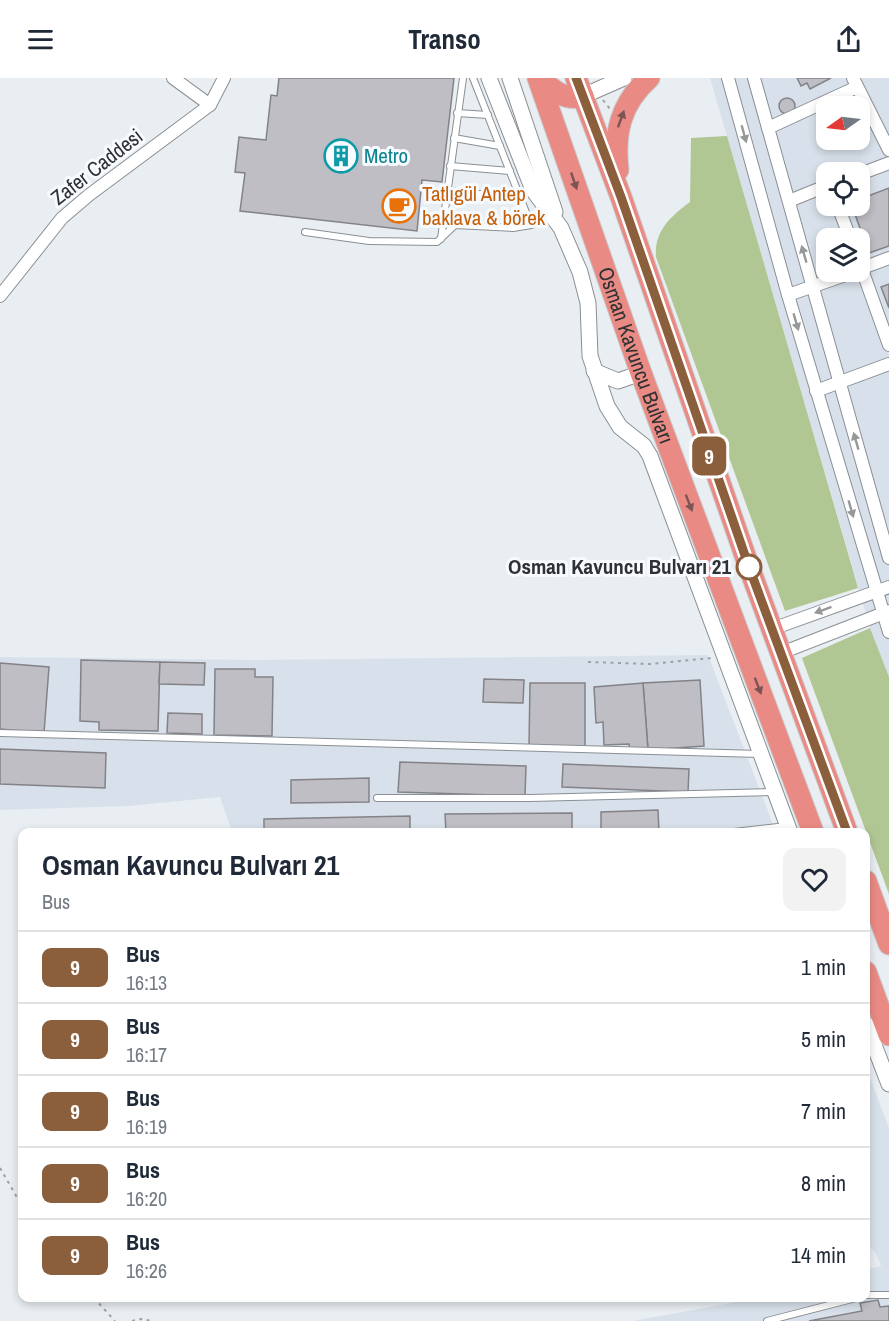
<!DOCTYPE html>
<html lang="en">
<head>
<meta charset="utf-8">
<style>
  body { margin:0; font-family:"Archivo Narrow",sans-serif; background:#f2f2f3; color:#1f2937; height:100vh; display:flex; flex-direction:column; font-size:22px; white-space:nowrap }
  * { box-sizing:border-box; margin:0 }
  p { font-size:20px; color:#747a83 }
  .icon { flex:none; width:33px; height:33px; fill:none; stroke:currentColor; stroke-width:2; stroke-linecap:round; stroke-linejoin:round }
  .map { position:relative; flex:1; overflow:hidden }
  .details { position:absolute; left:18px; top:750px; width:852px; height:474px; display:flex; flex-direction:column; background:#fff; border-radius:12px; box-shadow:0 3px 9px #0003 }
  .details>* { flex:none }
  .badge { padding:0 12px; border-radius:9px; font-size:21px; line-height:39px }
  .needle { width:39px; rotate:256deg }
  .fabs { position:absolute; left:816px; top:18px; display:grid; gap:12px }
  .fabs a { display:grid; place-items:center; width:54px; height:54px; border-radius:12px; background:#fff; box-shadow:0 3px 9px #0003; font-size:30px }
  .map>.badge { position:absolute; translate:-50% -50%; box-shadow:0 0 0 3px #fff }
  .round { display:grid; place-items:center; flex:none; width:63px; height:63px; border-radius:12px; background:#f2f2f3 }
  .headline { display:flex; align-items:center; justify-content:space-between; height:102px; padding:0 24px }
  h1 { font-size:28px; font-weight:700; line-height:45px }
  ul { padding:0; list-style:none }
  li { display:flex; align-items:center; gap:18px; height:72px; padding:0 24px; border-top:2px solid #e0e1e3 }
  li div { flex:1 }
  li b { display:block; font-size:22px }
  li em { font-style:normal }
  li .badge { min-width:66px; font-weight:700; text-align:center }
  header { display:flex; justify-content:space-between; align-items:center; height:78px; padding:0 24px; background:#fff; font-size:27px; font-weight:700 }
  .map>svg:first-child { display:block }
  .built { fill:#d8e1eb; fill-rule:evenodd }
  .green { fill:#b0c693 }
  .building { fill:#bebec4; stroke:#838287; stroke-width:1.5 }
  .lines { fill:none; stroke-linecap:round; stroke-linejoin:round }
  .service-casing { stroke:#8a8f93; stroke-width:8 }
  .minor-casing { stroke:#8a8f93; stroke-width:14 }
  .tertiary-casing { stroke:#8a8f93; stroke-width:17 }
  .trunk-casing { stroke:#c9c9ca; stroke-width:23 }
  .path { stroke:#9da1a4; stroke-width:2; stroke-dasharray:3 4.5; stroke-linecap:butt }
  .service { stroke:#fff; stroke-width:6 }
  .minor { stroke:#fff; stroke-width:12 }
  .tertiary { stroke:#fff; stroke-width:15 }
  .trunk { stroke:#ea8a84; stroke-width:21 }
  .oneway { fill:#7a5553 }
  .oneway2 { fill:#979899 }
  .line-casing { stroke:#fff; stroke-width:14 }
  .line { stroke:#8b5e3c; stroke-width:9 }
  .stop-dot { fill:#fff; stroke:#8b5e3c; stroke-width:3 }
  .labels { text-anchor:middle; stroke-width:6; stroke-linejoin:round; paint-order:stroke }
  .culture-label { font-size:21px; fill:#0d838f; stroke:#f7fbff; text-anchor:start }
  .street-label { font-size:21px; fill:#2f3133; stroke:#f7fbff }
  .food-label { font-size:21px; fill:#c56008; stroke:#f7fbff; text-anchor:start }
  .stop-label { font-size:21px; font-weight:bold; fill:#2f3133; stroke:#f7fbff; text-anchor:end }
</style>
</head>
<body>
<header><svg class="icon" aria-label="menu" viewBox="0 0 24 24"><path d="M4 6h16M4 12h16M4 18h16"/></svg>Transo<svg class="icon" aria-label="share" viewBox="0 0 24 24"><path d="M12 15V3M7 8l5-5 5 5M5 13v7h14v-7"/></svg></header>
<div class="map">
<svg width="889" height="1243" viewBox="0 0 889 1243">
  <rect width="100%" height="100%" fill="#e9eef2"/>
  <g class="built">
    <path d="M 710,0 L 889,0 L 889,599 L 870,550 ZM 826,28 L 860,28 L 860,62 L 826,62 ZM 826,94 L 860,94 L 860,128 L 826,128 ZM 826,160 L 860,160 L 860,194 L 826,194 Z"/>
    <polygon points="708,577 776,754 232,754 220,719 129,728 0,732 0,579 255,582"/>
    <polygon points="866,989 889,1050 889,1243 633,1243 759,1220 866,1220 866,1192 881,1188 876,1176 866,1165"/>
  </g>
  <g class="green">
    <path d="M 727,58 L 858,510 L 785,533 L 656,179 C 654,153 671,138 690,124 L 691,60 Z"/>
    <polygon points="870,550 889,599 889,816 802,580"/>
  </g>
  <g class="building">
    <polygon points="279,0 454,0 442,104 422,102 417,153 240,133 245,95 235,94 239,59 266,62 271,17 277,18"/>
    <polygon points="797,0 831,0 810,11 807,5 801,8"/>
    <circle cx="787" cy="28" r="8"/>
    <polygon points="889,110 889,168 869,175 852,128 860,128 860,121"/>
    <polygon points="889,206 889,230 881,209"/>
    <polygon points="81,582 160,584 158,653 99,652 99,644 80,643"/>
    <polygon points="160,584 205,585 204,607 159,606"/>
    <polygon points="0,585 49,589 44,655 0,651"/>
    <polygon points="215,591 255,591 255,599 273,599 272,658 214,657"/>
    <polygon points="484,601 524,602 523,625 483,624"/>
    <polygon points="700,602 704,668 648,672 643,605"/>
    <polygon points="530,605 585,605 585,669 529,668"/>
    <polygon points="643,605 648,672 630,673 629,666 604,667 603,644 596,645 594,609"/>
    <polygon points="168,635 202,636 202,656 167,655"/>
    <polygon points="0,671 106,675 105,710 0,706"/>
    <polygon points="400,684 526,688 525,718 398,714"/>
    <polygon points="563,686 689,691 688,714 562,709"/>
    <polygon points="369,700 369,724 291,725 291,702"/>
    <polygon points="658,732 659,754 601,754 601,734"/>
    <polygon points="572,735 572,754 446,754 445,736"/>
    <polygon points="410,738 410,754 264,754 264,741"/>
    <polygon points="878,1222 880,1229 889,1228 889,1243 809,1243 862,1233 860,1225"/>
  </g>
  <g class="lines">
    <defs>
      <g id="service">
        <polyline points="473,0 531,147"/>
        <polyline points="457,35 488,37"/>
        <polyline points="454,60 500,68"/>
        <polyline points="450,88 510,93"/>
        <polyline points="447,113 521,120"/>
        <polyline points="305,154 369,163 437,164 455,147 513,150 531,147 549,133"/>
        <polyline points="441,161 463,0"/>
        <polyline points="0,655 760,676"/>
        <polyline points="377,720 530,720 773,714"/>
        <polyline points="734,754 787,748"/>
        <polyline points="866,1217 889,1217"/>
        <polyline points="767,1243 856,1220"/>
      </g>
      <g id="minor">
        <polyline points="173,0 210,27"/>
        <polyline points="728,0 788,217 889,554"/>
        <polyline points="754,0 889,480"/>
        <polyline points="853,0 889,72"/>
        <polyline points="768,50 857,9"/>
        <polyline points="860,96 889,85"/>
        <polyline points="789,123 826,108"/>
        <polyline points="838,128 850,160"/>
        <polyline points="860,186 889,267"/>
        <polyline points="860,191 889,180"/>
        <polyline points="788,217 854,194"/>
        <polyline points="0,218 62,140 89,117 210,27 224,0"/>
        <polyline points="816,313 889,286"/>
        <polyline points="772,551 889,509"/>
        <polyline points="781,575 889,533"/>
      </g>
      <g id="tertiary">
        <polyline points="489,0 533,112 561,150 580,194 588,225 590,278 607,328 620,349 644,368 650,378 790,754"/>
        <polyline points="510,0 555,134"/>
        <polyline points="583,18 624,0"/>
        <polyline points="594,293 618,303 641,295"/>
        <polyline points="866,946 889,1006"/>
      </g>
      <g id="trunk">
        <path id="s1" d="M 538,0 L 641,295 L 813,754"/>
        <path d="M 540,0 C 551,11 566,24 583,18"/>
        <polyline points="576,0 621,119 749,489 847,754"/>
        <path d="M 618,92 C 614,55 620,26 649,0"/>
        <polyline points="866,803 889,866"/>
        <polyline points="866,894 889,957"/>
      </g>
    </defs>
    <use href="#service" class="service-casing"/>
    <use href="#minor" class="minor-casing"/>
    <use href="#tertiary" class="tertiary-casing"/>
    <use href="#trunk" class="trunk-casing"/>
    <g class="path">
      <polyline points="603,22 610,31"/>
      <polyline points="588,584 650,586 712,580"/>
      <polyline points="0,1090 22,1128"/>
      <polyline points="94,1220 115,1243"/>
      <polyline points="132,1243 141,1241 152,1243"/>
    </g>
    <use href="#service" class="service"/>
    <use href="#minor" class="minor"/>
    <use href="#tertiary" class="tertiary"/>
    <use href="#trunk" class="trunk"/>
  </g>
  <defs><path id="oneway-solid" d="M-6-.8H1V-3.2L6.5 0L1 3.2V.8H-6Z" transform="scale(1.5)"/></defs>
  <g class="oneway">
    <use href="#oneway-solid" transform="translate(621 41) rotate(-70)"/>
    <use href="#oneway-solid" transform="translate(574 103) rotate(71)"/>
    <use href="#oneway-solid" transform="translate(689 425) rotate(69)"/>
    <use href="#oneway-solid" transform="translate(758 608) rotate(69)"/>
  </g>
  <g class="oneway2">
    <use href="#oneway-solid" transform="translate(744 56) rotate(75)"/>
    <use href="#oneway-solid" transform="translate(804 176) rotate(-106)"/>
    <use href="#oneway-solid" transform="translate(796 244) rotate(74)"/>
    <use href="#oneway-solid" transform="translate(856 363) rotate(-106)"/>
    <use href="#oneway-solid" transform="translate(851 431) rotate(74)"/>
    <use href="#oneway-solid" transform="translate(823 532) rotate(160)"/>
  </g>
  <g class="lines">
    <defs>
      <polyline id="line" points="576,0 621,119 749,489 847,754"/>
    </defs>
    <use href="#line" class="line-casing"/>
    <use href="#line" class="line"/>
  </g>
  <defs>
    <symbol id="building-ring" viewBox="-11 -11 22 22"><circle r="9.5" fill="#f7fbff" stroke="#0f9aa8" stroke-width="1.5"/><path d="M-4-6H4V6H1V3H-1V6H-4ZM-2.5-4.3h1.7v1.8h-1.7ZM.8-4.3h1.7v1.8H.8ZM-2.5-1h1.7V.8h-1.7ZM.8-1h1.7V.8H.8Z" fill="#0f9aa8"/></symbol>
    <symbol id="cafe-ring" viewBox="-11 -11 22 22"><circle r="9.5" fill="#f7fbff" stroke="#e8710a" stroke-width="1.5"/><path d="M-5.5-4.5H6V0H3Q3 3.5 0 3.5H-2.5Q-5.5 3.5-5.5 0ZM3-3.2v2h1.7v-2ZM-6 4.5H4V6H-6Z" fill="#e8710a"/></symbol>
  </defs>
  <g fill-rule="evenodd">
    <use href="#building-ring" x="322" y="59" width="38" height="38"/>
    <use href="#cafe-ring" x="380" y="109" width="38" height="38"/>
  </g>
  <circle class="stop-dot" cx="749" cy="489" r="12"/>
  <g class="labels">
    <g class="culture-label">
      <text x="364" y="85">Metro</text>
    </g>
    <g class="street-label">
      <text transform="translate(97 89) rotate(-38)" y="7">Zafer Caddesi</text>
      <text dy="7" stroke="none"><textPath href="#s1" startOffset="294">Osman Kavuncu Bulvarı</textPath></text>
    </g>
    <g class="food-label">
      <text x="422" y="123">Tatlıgül Antep<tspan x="422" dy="24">baklava &amp; börek</tspan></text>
    </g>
    <g class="stop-label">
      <text x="731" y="496">Osman Kavuncu Bulvarı 21</text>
    </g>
  </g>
</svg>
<div class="fabs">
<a><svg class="needle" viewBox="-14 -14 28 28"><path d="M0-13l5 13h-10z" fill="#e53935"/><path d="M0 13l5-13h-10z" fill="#747a83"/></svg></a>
<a><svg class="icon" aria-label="locate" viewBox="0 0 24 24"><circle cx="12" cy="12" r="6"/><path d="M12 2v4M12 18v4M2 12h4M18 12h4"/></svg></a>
<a><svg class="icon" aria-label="layers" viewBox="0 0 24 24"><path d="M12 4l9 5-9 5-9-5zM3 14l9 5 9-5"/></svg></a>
</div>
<b class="badge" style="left:709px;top:378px;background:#8b5e3c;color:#fff">9</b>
<section class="details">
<div class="headline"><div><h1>Osman Kavuncu Bulvarı 21</h1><p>Bus</p></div><a class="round"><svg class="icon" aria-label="heart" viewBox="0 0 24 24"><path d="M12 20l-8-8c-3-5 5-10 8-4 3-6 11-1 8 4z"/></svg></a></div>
<ul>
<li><span class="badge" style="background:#8b5e3c;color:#fff">9</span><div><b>Bus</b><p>16:13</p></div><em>1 min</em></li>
<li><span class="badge" style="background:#8b5e3c;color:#fff">9</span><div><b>Bus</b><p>16:17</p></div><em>5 min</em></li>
<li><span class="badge" style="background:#8b5e3c;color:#fff">9</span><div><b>Bus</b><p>16:19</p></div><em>7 min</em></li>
<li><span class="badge" style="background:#8b5e3c;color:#fff">9</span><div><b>Bus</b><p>16:20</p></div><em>8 min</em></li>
<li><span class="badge" style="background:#8b5e3c;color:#fff">9</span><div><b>Bus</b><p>16:26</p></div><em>14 min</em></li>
</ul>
</section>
</div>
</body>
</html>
